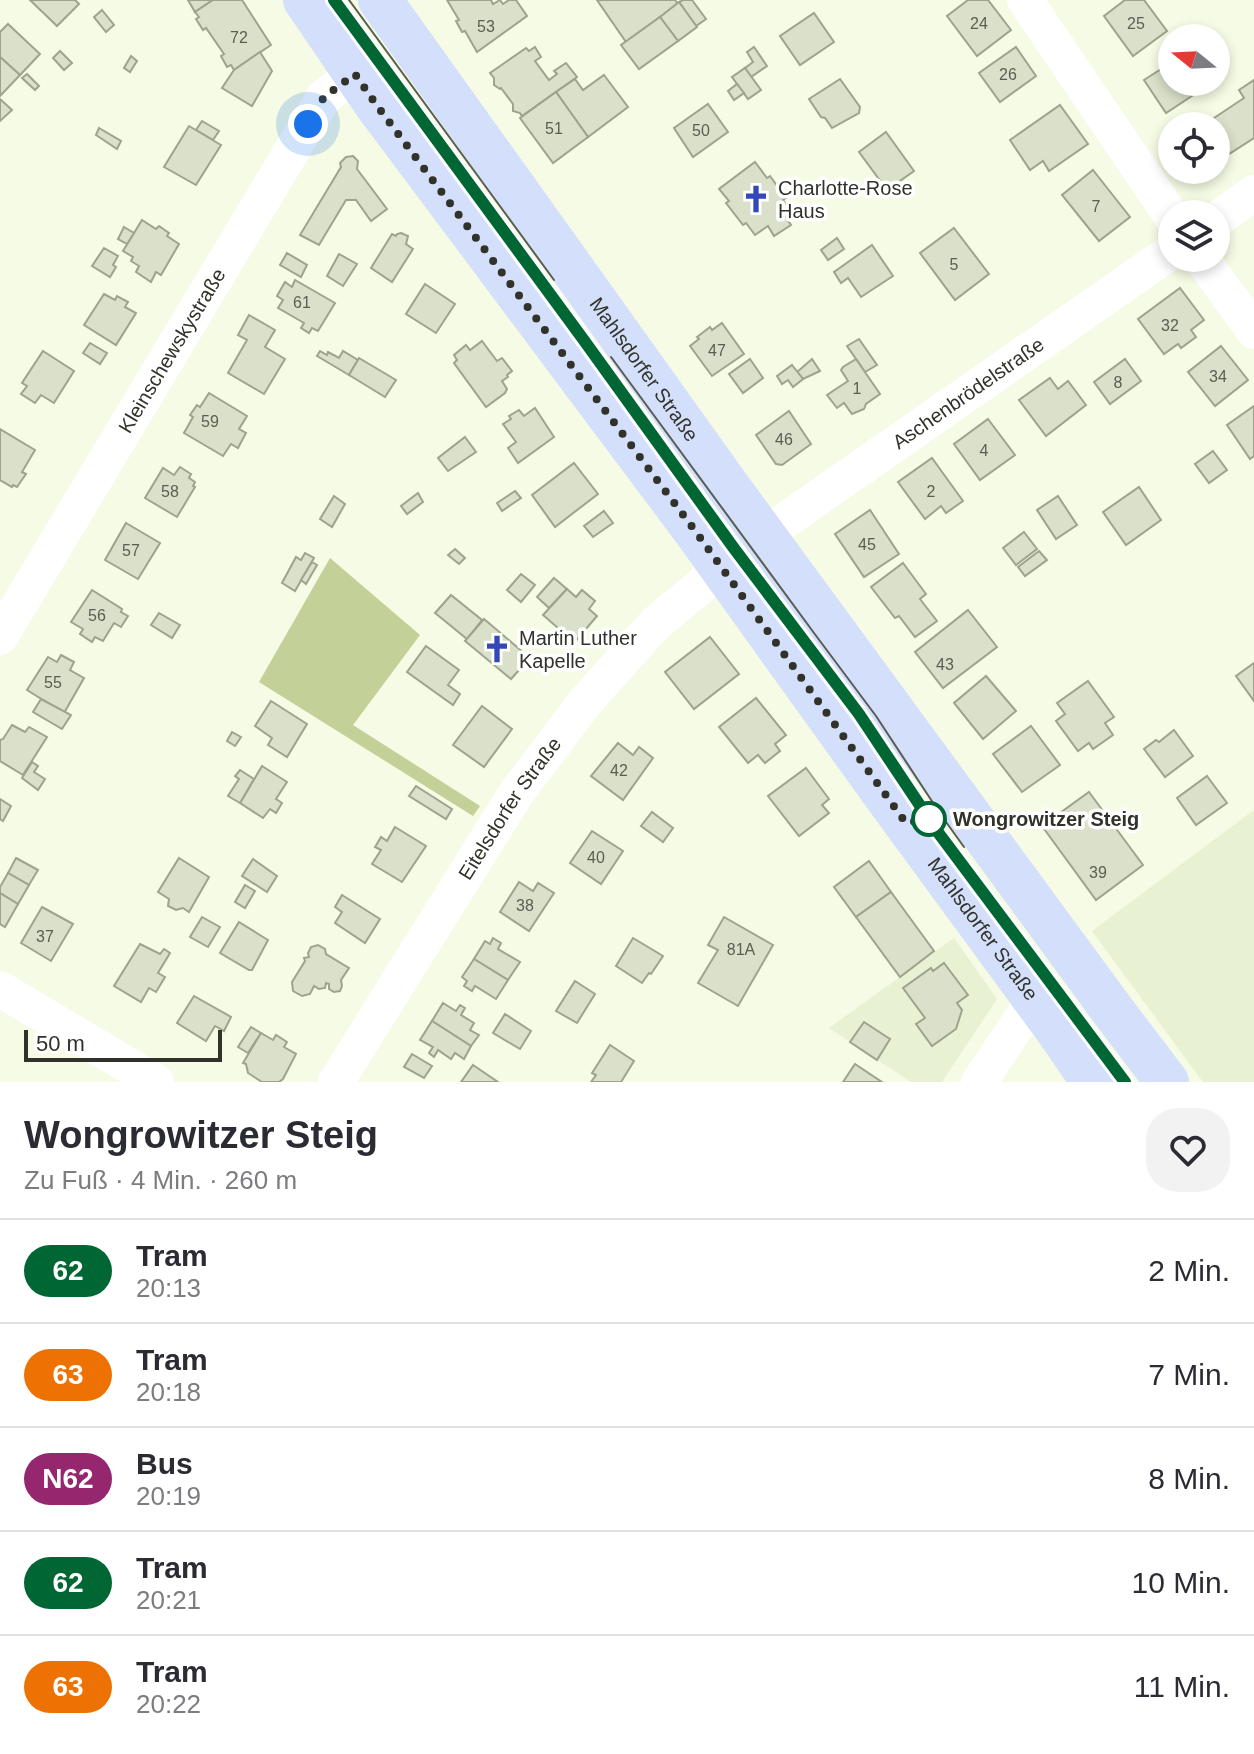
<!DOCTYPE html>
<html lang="de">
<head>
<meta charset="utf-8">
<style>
  body { margin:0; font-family:Arial,sans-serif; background:#f2f2f3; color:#2b2b33; height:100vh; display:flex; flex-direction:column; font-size:30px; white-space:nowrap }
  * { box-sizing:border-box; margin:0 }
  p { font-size:26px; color:#7c7c81 }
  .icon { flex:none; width:44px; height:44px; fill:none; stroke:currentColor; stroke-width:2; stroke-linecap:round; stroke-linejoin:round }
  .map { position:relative; height:1082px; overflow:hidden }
  .sheet { display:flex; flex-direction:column; background:#fff; flex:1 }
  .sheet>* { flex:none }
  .badge { padding:0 16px; border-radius:26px; font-size:28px; line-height:52px }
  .needle { width:52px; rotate:288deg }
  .fabs { position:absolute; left:1158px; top:24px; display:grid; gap:16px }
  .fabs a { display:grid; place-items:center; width:72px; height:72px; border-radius:50%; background:#fff; box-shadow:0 4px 12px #0003; font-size:40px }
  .scale { position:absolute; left:24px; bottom:20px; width:198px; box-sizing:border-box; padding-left:8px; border:4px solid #31332a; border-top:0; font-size:22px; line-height:28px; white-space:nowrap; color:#31332a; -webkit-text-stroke:6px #fff; paint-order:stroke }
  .you { position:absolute; width:40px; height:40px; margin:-20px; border:6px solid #fff; border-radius:50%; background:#1a73e8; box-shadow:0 0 0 12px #1a73e833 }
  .map>.badge { position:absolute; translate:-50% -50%; box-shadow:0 0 0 4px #fff }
  .round { display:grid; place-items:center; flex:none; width:84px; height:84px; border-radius:32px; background:#f2f2f3 }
  .headline { display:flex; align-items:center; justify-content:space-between; height:136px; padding:0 24px }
  h1 { font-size:38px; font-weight:800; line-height:60px }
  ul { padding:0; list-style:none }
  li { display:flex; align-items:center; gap:24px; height:104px; padding:0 24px; border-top:2px solid #e1e1e2 }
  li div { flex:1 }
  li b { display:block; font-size:30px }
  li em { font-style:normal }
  li .badge { min-width:88px; font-weight:700; text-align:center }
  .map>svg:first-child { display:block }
  .built { fill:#e9f1d3 }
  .green { fill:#c3d098 }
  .building { fill:#dae0c9; stroke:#9ea38d; stroke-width:2 }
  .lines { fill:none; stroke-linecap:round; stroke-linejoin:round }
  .minor { stroke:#fff; stroke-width:36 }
  .major { stroke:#d4dffb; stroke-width:44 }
  .tram { stroke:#5a5d51; stroke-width:2 }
  .line-casing { stroke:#fff; stroke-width:18 }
  .line { stroke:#063; stroke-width:12 }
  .walk { stroke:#31332a; stroke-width:8; stroke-dasharray:0 14.4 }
  .stop-dot { fill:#fff; stroke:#063; stroke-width:4 }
  .labels { text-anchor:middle; stroke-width:7; stroke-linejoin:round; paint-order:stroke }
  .number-label { font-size:16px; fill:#5b5e52 }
  .poi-label { font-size:20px; fill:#31332a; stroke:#fff; text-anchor:start }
  .street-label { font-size:20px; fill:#31332a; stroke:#fff }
  .stop-label { font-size:20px; font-weight:bold; fill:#31332a; stroke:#fff; text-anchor:start }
</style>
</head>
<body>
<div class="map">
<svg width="1254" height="1082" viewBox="0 0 1254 1082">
  <rect width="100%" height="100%" fill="#f5fbe4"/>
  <g class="built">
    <polygon points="1254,810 1254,1082 1203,1082 1092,931"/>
    <polygon points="954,938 997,999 942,1082 911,1082 829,1028"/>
  </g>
  <polygon class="green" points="330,558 420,635 353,725 480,806 473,816 259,682"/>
  <g class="building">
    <polygon points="30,0 75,0 79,4 57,26"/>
    <polygon points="188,0 213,0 195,12"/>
    <polygon points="213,0 242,0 271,45 234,70 231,65 227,67 221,56 224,54 206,28 203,30 196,19 199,17 195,12"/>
    <polygon points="447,0 491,0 493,4 500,0 503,4 509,0 516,0 527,16 477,52 465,31 462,32 456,21 459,20"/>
    <polygon points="597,0 675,0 678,4 626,42"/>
    <polygon points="683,0 692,0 706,19 696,26 679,2"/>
    <polygon points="968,0 988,0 1011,30 977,56 947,16"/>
    <polygon points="1125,0 1144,0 1167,31 1133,56 1104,16"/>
    <polygon points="679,2 697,27 678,41 660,17"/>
    <polygon points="102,10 114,25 106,32 94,17"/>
    <polygon points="814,13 834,42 800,65 780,36"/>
    <polygon points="660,17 678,41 639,69 621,45"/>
    <polygon points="8,24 40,54 20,75 0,57 0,32"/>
    <polygon points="535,47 541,57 535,61 549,80 557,74 554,71 566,63 577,77 522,116 520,113 513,111 513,104 501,88 500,89 494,85 494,78 490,73 526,48 529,51"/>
    <polygon points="754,47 767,66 751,77 745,68 753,62 747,52"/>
    <polygon points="1016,47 1036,76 1000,102 979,73"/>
    <polygon points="60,51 72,63 64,70 53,58"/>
    <polygon points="260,52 272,71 252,106 222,88 234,70"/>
    <polygon points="131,56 137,61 130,72 124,68"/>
    <polygon points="0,57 20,75 0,96"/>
    <polygon points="1172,62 1172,82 1205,82 1207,86 1166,113 1144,80"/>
    <polygon points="745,68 761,90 748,99 732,77"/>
    <polygon points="27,74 39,86 35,90 22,78"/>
    <polygon points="604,75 628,107 588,137 556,92 575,79 583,90"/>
    <polygon points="840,79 860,107 859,113 832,128 825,118 821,117 809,99"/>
    <polygon points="1254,80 1254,138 1229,154 1216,134 1216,126 1210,126 1208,122 1244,98 1239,90"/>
    <polygon points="737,84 744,93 734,100 728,91"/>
    <polygon points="556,92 588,137 553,163 520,118"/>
    <polygon points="0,99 12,110 0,121"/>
    <polygon points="708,104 728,132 693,157 674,128"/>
    <polygon points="1060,105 1088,144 1049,171 1043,161 1030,170 1010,140"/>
    <polygon points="202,121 219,131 213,140 196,130"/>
    <polygon points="189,126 221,145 196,185 164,167"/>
    <polygon points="99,128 121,141 117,149 96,135"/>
    <polygon points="886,132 914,171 887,190 859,152"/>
    <polygon points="353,156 358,161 357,169 387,209 371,221 356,200 346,200 319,245 300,235 341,167 340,163 346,157"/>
    <polygon points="755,162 767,178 770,176 786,198 783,200 791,210 784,215 791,225 774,236 768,226 755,235 746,223 743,225 726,203 729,201 719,189"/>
    <polygon points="1093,170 1130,217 1099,241 1062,195"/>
    <polygon points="142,220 156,229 159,226 169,233 167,236 179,244 161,275 156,272 151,282 136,272 139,266 131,261 133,257 123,251"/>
    <polygon points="124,227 134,233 127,244 118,239"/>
    <polygon points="954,228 989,274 955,300 920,253"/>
    <polygon points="401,233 408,236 406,244 413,249 392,282 371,268 392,234 396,236 397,234"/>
    <polygon points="837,238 844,249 828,260 821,250"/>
    <polygon points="872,245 893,276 861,297 848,278 841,283 834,272"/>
    <polygon points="104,248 118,256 113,265 116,267 110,277 92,266"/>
    <polygon points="287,253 307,265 301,277 280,265"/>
    <polygon points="339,254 357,264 343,286 327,276"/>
    <polygon points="295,280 335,303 318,331 312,328 309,333 301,328 304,323 278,308 283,300 277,296 285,282 292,287"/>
    <polygon points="425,284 455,304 436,333 406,314"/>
    <polygon points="1180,288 1204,320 1191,330 1196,337 1181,348 1178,344 1164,354 1138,319"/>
    <polygon points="104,294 115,300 117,296 128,302 125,307 136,313 116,345 84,325"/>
    <polygon points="249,315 275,330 265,347 285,359 264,394 228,373 247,340 238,335"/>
    <polygon points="722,323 744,354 712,376 690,346 699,339 697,337 710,327 712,330"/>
    <polygon points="859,339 877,365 865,372 847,346"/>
    <polygon points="482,341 497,361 502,358 512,371 507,375 508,377 502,381 507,389 505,393 486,407 454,363 457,360 454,355 466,345 470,350"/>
    <polygon points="90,343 107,353 100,364 83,353"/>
    <polygon points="1221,346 1248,380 1215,406 1188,372"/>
    <polygon points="43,351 74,371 54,403 41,395 35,403 21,394 27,386 22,383"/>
    <polygon points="320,351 327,355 328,352 339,358 343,351 358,360 349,375 317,356"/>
    <polygon points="359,358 396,380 385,397 349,375"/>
    <polygon points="750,359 763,378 743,393 729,374"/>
    <polygon points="812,359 820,371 803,379 797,372"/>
    <polygon points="856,359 880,394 866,404 864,409 852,414 844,403 837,408 827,395 848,381 841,370 843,367"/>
    <polygon points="1125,359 1141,381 1110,404 1094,382"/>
    <polygon points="792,365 803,379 793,387 788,380 782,384 777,376"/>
    <polygon points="1050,378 1058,389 1068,381 1086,405 1046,436 1019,400"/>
    <polygon points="209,393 247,416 239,429 246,433 238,448 231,444 223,456 184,433 193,417 190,415 197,405 200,407"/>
    <polygon points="1254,406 1254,456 1250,459 1227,425"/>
    <polygon points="535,408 554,437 518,463 508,448 516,442 503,424 511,419 509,416 519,410 524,416"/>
    <polygon points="789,411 811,444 782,465 776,464 756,435"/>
    <polygon points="988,419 1015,455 980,480 954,444"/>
    <polygon points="0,429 35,450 22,472 26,474 17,487 13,485 12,487 0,480"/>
    <polygon points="465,437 476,452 448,471 438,458"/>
    <polygon points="1213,451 1227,470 1209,483 1195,464"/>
    <polygon points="932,458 963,501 946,513 941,506 925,519 898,482"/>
    <polygon points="574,463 598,494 555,527 532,495"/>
    <polygon points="180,467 191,474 189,478 195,482 193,486 195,487 177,517 145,498 163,468 174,475"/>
    <polygon points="1139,487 1161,520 1126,545 1103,512"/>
    <polygon points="515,491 521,498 502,511 497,503"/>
    <polygon points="418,493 423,502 407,514 401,506"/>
    <polygon points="334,496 345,504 332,527 320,519"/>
    <polygon points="1058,496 1077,525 1056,539 1037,510"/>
    <polygon points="870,510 899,554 864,577 835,534"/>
    <polygon points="604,511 613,523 593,537 584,526"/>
    <polygon points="126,523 160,543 138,579 105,560"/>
    <polygon points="1024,532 1037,549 1016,565 1003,548"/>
    <polygon points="455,549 465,558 459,564 448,555"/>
    <polygon points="1039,551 1047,560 1025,576 1018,567"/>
    <polygon points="305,553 314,558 295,591 282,583 296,557 301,560"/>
    <polygon points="312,562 317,565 306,584 301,580"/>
    <polygon points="903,563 926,594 920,599 937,621 915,637 899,616 895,618 871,587"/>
    <polygon points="521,574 535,585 521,602 507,590"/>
    <polygon points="554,578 567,589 549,608 537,597"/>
    <polygon points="567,589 576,597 582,590 595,601 589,609 597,616 574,643 564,634 559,639 553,634 558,628 543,615"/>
    <polygon points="92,590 122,609 121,612 128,616 121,627 114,623 103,641 95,637 92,642 80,634 83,629 71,622"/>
    <polygon points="451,595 482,620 467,639 435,613"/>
    <polygon points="968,610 997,647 943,688 915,652"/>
    <polygon points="159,613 180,625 172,638 151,625"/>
    <polygon points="484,619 530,658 511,679 465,641"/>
    <polygon points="710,637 739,674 694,709 665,672"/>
    <polygon points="426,646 459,670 448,685 460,694 453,705 407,672"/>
    <polygon points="61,655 74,662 70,670 84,678 64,713 27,690 48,657 57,662"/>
    <polygon points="1254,663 1254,701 1236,676"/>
    <polygon points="986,676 1016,711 983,739 954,703"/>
    <polygon points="1088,681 1114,717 1105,723 1113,735 1093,749 1089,743 1078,751 1056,721 1065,714 1057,703"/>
    <polygon points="756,698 786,735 775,744 780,751 765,763 758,755 748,763 719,727"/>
    <polygon points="41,699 71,715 62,729 33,712"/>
    <polygon points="271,701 307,724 287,757 268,745 272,738 255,726"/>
    <polygon points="482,706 512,729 484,767 453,745"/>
    <polygon points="12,725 25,732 29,727 47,737 23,775 0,761 0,740 3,739"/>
    <polygon points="1031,726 1060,765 1022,792 993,754"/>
    <polygon points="1174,730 1193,756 1165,777 1144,749 1156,740 1159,742"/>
    <polygon points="232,732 241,737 235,746 227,741"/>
    <polygon points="618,743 633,755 639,747 653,758 623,800 591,776"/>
    <polygon points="32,762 38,766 34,772 45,779 38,790 22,778"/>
    <polygon points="262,766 287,782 276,799 282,803 276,813 270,809 263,818 240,803"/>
    <polygon points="806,768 829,799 822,805 829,813 799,836 768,796"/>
    <polygon points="240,770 254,779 240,803 228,796 239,779 235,776"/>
    <polygon points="1207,776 1227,803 1196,825 1177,798"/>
    <polygon points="416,786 452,809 446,819 409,796"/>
    <polygon points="1089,792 1143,865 1096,900 1042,826"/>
    <polygon points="0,799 11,806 3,821 0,819"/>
    <polygon points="652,812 673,828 663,842 641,826"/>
    <polygon points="395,827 426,846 402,882 372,864 381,850 375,847 381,837 387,841"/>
    <polygon points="592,831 623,851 601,884 570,863"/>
    <polygon points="16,858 38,870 29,885 8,873"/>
    <polygon points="179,858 209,877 189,912 183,908 176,910 168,906 169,899 158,892"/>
    <polygon points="253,859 277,876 267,892 242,876"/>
    <polygon points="869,861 891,892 856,917 834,887"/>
    <polygon points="8,873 29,885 18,904 0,893 0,887"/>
    <polygon points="519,882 533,891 538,883 554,893 529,931 500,912"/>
    <polygon points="245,885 255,891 245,908 235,902"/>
    <polygon points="891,892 934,951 900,977 856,917"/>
    <polygon points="0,893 18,904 5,927 0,924"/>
    <polygon points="342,895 380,919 365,943 335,923 342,912 335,907"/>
    <polygon points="42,907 73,924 51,961 21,943"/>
    <polygon points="202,917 220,927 208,947 190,937"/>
    <polygon points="724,917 773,945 738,1006 698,983 718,950 708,945"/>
    <polygon points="239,922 268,940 252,970 249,970 220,953"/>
    <polygon points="493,938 501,943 498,949 520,962 508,980 474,959 485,941 490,944"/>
    <polygon points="633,938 663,956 651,974 649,973 642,983 616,966"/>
    <polygon points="140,944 160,954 164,949 170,953 158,973 165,977 156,992 149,988 141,1002 114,986"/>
    <polygon points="318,945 325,949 326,954 349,968 341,980 342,986 340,991 334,992 329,989 329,984 326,983 325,988 319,989 314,986 310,994 302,996 293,991 292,982 305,961 304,958 309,957 308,953 311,947"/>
    <polygon points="474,959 508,980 496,999 475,986 472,991 464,986 467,981 462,977"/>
    <polygon points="944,963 968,995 957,1003 962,1010 956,1029 932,1046 916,1024 925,1018 903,988 931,968 933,971"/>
    <polygon points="575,981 595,994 577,1023 556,1011"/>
    <polygon points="194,996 231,1017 224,1031 215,1026 206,1041 177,1023"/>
    <polygon points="443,1003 456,1011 460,1005 465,1008 461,1015 474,1023 470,1030 479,1035 471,1046 432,1021"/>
    <polygon points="505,1014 531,1031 520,1049 493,1033"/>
    <polygon points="432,1021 471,1046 464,1059 455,1053 451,1059 438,1050 434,1057 429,1053 433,1047 420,1040"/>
    <polygon points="864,1022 890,1039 877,1060 850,1042"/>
    <polygon points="251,1027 261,1033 248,1053 238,1047"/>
    <polygon points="261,1033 273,1040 276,1035 287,1042 284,1047 296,1054 283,1079 279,1082 262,1082 248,1073 246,1064 243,1063"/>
    <polygon points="610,1045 634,1061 621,1082 591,1082 596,1075 592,1073"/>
    <polygon points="412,1054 432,1066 424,1078 404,1067"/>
    <polygon points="855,1064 882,1082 843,1082"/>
    <polygon points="473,1065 498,1082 461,1082"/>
  </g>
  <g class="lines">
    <g class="minor">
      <polyline points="1025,0 1172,217"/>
      <polyline points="1216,220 1254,193"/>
      <polyline points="1201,258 1254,331"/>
      <path id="s1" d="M 763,536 L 1172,251"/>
      <path id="s2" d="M 0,637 L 324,97 L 355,74"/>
      <polyline points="0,989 156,1082"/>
      <path id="s3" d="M 336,1082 L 517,792 L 586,701 L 656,623 L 701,586 L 721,567"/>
      <polyline points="979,1082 1035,999"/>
    </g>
    <g class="major">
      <path id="s4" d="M 305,0 L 375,103 L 696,532 L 887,798 L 1058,1031 L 1093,1082"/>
      <path id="s5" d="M 380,0 L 732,492 L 1113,1011 L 1167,1082"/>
    </g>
    <g class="tram">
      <polyline points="334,0 583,339 738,554 859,714 937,831 1125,1082"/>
      <polyline points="349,0 554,280"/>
      <polyline points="611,357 814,633 876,716 941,815 964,847"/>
    </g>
  </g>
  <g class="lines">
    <defs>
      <polyline id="line" points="334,0 583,339 733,547 859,714 937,831 1125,1082"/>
    </defs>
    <use href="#line" class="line-casing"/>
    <use href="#line" class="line"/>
    <polyline class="walk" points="308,124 324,97 355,74 375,103 696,532 906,823 929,819"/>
  </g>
  <defs>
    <symbol id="church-bare" viewBox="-9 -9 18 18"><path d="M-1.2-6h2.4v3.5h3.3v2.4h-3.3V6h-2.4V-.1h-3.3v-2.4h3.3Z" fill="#3248b9" stroke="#fff" stroke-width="2.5" paint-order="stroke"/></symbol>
  </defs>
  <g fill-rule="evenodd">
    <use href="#church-bare" x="736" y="179" width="40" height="40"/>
    <use href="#church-bare" x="477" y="629" width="40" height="40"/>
  </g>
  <circle class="stop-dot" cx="929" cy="819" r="16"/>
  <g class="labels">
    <g class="number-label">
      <text x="979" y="29">24</text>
      <text x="1136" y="29">25</text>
      <text x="486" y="32">53</text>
      <text x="239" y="43">72</text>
      <text x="1008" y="80">26</text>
      <text x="554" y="134">51</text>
      <text x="701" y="136">50</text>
      <text x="1096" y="212">7</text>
      <text x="954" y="270">5</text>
      <text x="302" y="308">61</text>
      <text x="1170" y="331">32</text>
      <text x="717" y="356">47</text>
      <text x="1218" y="382">34</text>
      <text x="1118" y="388">8</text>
      <text x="857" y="394">1</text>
      <text x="210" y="427">59</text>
      <text x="784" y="445">46</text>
      <text x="984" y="456">4</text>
      <text x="170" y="497">58</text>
      <text x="931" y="497">2</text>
      <text x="867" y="550">45</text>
      <text x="131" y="556">57</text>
      <text x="97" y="621">56</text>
      <text x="945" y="670">43</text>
      <text x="53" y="688">55</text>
      <text x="619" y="776">42</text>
      <text x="596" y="863">40</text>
      <text x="1098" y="878">39</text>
      <text x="525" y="911">38</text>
      <text x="45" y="942">37</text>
      <text x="741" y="955">81A</text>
    </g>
    <g class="poi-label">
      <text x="778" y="195">Charlotte-Rose<tspan x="778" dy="23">Haus</tspan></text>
      <text x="519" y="645">Martin Luther<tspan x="519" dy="23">Kapelle</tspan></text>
    </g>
    <g class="street-label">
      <text dy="7" stroke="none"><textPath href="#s2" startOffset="334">Kleinschewskystraße</textPath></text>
      <text dy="7" stroke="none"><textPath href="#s5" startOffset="454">Mahlsdorfer Straße</textPath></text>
      <text dy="7" stroke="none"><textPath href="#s1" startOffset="250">Aschenbrödelstraße</textPath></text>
      <text dy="7" stroke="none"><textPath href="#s3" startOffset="324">Eitelsdorfer Straße</textPath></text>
      <text dy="7" stroke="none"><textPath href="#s4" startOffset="1150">Mahlsdorfer Straße</textPath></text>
    </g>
    <g class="stop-label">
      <text x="953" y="826">Wongrowitzer Steig</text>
    </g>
  </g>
</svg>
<div class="fabs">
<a><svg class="needle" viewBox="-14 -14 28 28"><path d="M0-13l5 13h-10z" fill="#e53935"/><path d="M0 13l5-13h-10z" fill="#7c7c81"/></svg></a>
<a><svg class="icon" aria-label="locate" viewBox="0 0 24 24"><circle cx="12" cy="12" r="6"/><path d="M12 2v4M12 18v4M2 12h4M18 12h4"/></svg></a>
<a><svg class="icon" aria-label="layers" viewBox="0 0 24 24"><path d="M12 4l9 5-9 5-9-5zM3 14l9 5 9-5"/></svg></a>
</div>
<div class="scale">50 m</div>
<div class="you" style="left:308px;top:124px"></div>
</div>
<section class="sheet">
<div class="headline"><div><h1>Wongrowitzer Steig</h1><p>Zu Fuß · 4 Min. · 260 m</p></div><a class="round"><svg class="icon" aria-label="heart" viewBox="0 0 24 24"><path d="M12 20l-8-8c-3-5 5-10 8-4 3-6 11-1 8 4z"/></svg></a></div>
<ul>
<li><span class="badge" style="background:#063;color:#fff">62</span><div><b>Tram</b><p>20:13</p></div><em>2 Min.</em></li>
<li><span class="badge" style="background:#ee7203;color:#fff">63</span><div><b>Tram</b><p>20:18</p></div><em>7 Min.</em></li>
<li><span class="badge" style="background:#95276e;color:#fff">N62</span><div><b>Bus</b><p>20:19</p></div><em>8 Min.</em></li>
<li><span class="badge" style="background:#063;color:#fff">62</span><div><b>Tram</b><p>20:21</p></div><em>10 Min.</em></li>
<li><span class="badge" style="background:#ee7203;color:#fff">63</span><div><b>Tram</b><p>20:22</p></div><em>11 Min.</em></li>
</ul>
</section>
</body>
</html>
